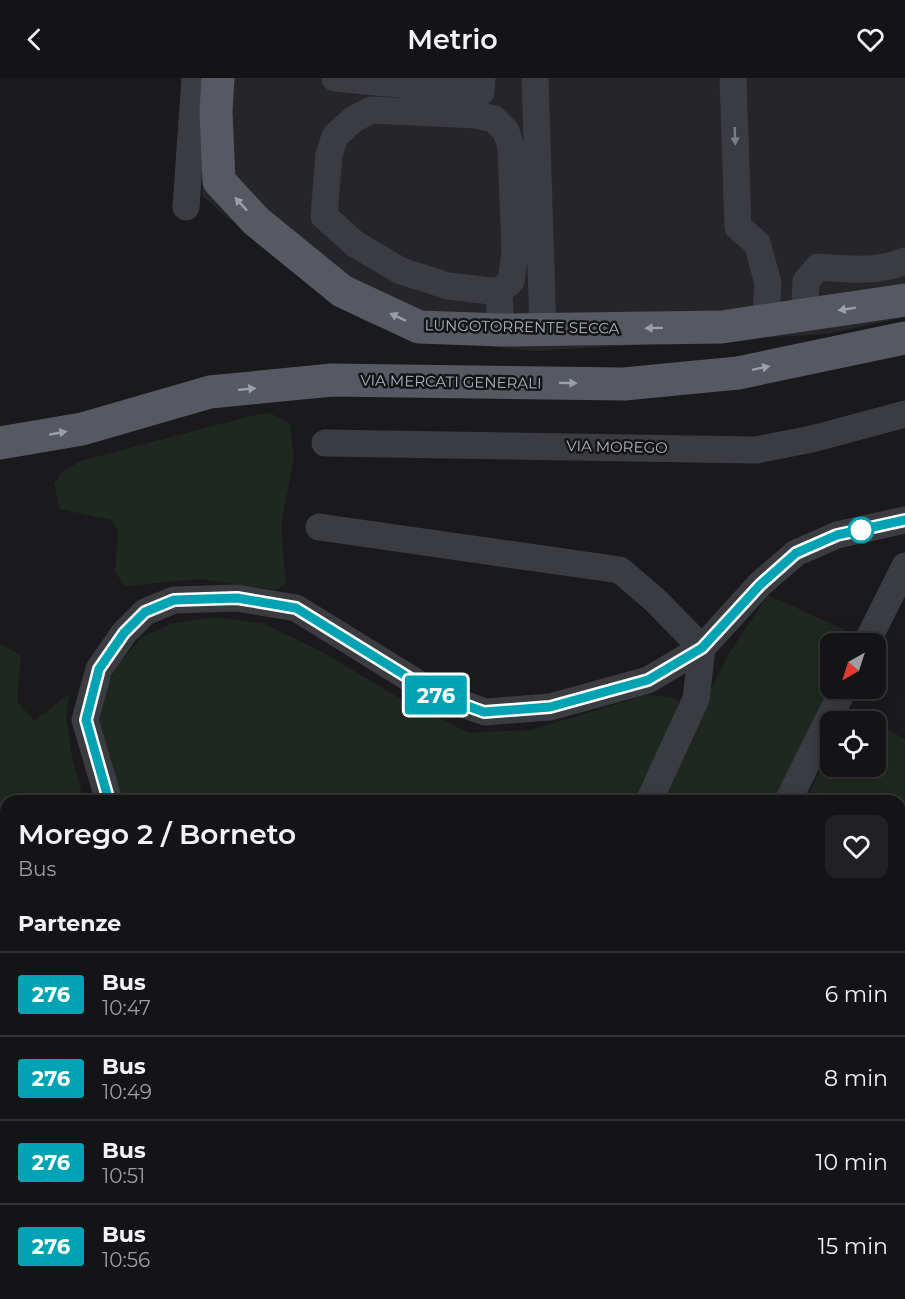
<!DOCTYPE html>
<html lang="it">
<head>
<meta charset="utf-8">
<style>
  body { margin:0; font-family:Montserrat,sans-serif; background:#212123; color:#f1f3f6; height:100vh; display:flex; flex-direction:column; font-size:22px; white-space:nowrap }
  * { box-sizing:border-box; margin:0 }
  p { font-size:20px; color:#9d9ea1 }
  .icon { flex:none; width:33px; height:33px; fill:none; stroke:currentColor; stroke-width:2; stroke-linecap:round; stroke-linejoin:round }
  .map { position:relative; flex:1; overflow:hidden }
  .sheet { position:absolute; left:0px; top:717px; width:906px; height:504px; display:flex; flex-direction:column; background:#141416; border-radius:18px 18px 0 0; box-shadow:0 3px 15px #0003,0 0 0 2px #333335 }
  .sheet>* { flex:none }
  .badge { padding:0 12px; border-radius:4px; font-size:21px; line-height:39px }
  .needle { width:39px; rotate:219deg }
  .fabs { position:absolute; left:820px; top:555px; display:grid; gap:12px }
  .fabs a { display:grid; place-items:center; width:66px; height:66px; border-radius:12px; background:#141416; box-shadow:0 3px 15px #0003,0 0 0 2px #333335; font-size:30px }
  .map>.badge { position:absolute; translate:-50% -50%; box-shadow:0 0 0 3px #fff }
  h2 { padding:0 18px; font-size:22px; line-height:54px }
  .round { display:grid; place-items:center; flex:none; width:63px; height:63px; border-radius:12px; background:#212123 }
  .headline { display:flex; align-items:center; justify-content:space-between; height:102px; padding:0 18px }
  h1 { font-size:28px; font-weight:600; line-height:45px }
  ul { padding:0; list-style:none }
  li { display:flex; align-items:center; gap:18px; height:84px; padding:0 18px; border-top:2px solid #333335 }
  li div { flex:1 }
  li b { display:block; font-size:22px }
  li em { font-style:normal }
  li .badge { min-width:66px; font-weight:700; text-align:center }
  header { display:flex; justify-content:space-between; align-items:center; height:78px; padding:0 18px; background:#141416; font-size:27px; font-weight:600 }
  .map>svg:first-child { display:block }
  .built { fill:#26262a }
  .green { fill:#1f2820 }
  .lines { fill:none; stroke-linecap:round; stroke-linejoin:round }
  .stream { stroke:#2e3b43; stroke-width:7 }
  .minor { stroke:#3a3c42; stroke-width:27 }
  .major { stroke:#565961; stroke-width:33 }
  .oneway { fill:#787d86 }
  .oneway2 { fill:#9aa0ab }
  .line-casing { stroke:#fff; stroke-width:14 }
  .line { stroke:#00a3b4; stroke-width:9 }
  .stop-dot { fill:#fff; stroke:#00a3b4; stroke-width:3 }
  .labels { text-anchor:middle; stroke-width:5; stroke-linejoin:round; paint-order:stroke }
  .street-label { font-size:15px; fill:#abb2bd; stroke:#151518 }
</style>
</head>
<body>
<header><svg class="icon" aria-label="back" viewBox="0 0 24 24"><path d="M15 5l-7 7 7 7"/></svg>Metrio<svg class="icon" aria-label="heart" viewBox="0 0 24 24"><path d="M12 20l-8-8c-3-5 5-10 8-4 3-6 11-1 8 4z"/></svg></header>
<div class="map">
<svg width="905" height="1221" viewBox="0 0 905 1221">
  <rect width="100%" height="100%" fill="#1a1a1d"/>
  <polygon class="built" points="208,0 905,0 905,239 827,256 533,273 414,260 366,244 326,221 202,118"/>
  <g class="green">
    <polygon points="270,335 290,346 294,379 281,448 286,506 276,512 200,501 125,508 115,494 118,454 111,442 60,431 54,406 61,395 80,383 247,339"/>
    <polygon points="768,517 856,557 853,565 831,566 831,610 796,723 658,723 677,677 728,577"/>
    <polygon points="212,539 263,545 322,574 401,621 469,655 530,652 647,617 669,619 679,623 674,644 636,723 121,723 97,657 100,625 117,587 142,559 171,546"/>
    <polygon points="0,566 21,577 17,623 34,643 69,616 66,638 73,684 84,723 6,723 6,825 0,823"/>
    <polygon points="876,645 905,661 905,1070 900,1061 900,723 805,723 831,671 831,688 876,688"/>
    <polygon points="905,1144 905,1221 860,1221 858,1215 900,1215 900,1151"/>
    <polygon points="122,1215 412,1215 415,1221 120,1221"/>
    <polygon points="759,1215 849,1215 850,1221 760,1221"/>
  </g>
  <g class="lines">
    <polyline class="stream" points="0,771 6,784"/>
    <g class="minor">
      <polyline points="335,0 481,14 482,0"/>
      <polyline points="535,0 543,252"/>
      <polyline points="733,0 738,149 757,165 768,205 766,233"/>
      <polyline points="186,129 195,0"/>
      <polyline points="499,214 448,208 401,193 355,166 324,138 329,77 335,58 354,41 371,32 476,37 494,41 506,53 511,69 515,175 511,203 499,214 501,252"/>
      <path d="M 805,227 L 806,203 L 818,189 C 848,191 877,195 905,183"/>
      <polyline points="325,365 756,372 812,361 905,336"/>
      <polyline points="319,449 620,492 655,522 702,570 696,621 649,723"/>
      <polyline points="866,566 905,488"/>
      <polyline points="109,723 85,642 99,591 124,555 145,534 174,522 237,520 296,530 435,616 485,634 550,629 648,602 702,570 760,506 796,475 837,457 905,442"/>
      <polyline points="788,723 844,610"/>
      <polyline points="0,938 6,939"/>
      <polyline points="0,1064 6,1065"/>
      <polyline points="0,1180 6,1177"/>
      <polyline points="750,1215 750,1221"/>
    </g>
    <g class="major">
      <polyline points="218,0 216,33 219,103 256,143 342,213 419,249 501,252 722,249 905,222"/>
      <polyline points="0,365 82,351 210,314 332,302 624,306 738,295 905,260"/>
    </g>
  </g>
  <defs><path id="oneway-solid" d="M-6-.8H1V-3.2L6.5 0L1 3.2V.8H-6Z" transform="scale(1.5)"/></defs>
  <use class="oneway" href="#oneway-solid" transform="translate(735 58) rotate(88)"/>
  <g class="oneway2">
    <use href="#oneway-solid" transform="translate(241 126) rotate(-133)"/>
    <use href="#oneway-solid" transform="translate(847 231) rotate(171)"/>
    <use href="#oneway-solid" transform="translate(398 239) rotate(-155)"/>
    <use href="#oneway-solid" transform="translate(654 250) rotate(179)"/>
    <use href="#oneway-solid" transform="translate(761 290) rotate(-12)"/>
    <use href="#oneway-solid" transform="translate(568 305) rotate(1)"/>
    <use href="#oneway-solid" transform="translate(247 311) rotate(-6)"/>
    <use href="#oneway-solid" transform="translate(58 355) rotate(-10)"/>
  </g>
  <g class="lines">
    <defs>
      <polyline id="line" points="109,723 86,642 99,591 124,555 145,534 174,522 237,520 296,530 435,616 484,634 550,629 648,602 702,570 760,507 796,475 837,457 905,442"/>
    </defs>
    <use href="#line" class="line-casing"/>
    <use href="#line" class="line"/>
  </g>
  <circle class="stop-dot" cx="861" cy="452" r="12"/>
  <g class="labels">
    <g class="street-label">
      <text transform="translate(522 249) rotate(1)" y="5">LUNGOTORRENTE SECCA</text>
      <text transform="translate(451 304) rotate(1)" y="5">VIA MERCATI GENERALI</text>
      <text transform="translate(617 369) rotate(1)" y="5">VIA MOREGO</text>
    </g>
  </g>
</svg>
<div class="fabs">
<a><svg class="needle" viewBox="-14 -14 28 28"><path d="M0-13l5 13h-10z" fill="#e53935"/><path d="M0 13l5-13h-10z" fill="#9d9ea1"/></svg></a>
<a><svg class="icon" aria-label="locate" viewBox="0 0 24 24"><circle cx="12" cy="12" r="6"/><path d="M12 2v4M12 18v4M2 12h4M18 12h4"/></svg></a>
</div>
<b class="badge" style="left:436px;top:617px;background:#00a3b4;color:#fff">276</b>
<section class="sheet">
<div class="headline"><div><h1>Morego 2 / Borneto</h1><p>Bus</p></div><a class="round"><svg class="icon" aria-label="heart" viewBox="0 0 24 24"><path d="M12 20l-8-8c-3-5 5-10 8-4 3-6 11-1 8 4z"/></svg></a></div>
<h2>Partenze</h2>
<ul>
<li><span class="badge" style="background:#00a3b4;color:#fff">276</span><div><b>Bus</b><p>10:47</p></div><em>6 min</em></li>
<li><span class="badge" style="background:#00a3b4;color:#fff">276</span><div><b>Bus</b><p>10:49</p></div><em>8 min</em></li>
<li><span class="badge" style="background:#00a3b4;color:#fff">276</span><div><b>Bus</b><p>10:51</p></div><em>10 min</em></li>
<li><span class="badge" style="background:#00a3b4;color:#fff">276</span><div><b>Bus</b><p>10:56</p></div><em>15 min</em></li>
</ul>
</section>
</div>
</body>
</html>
